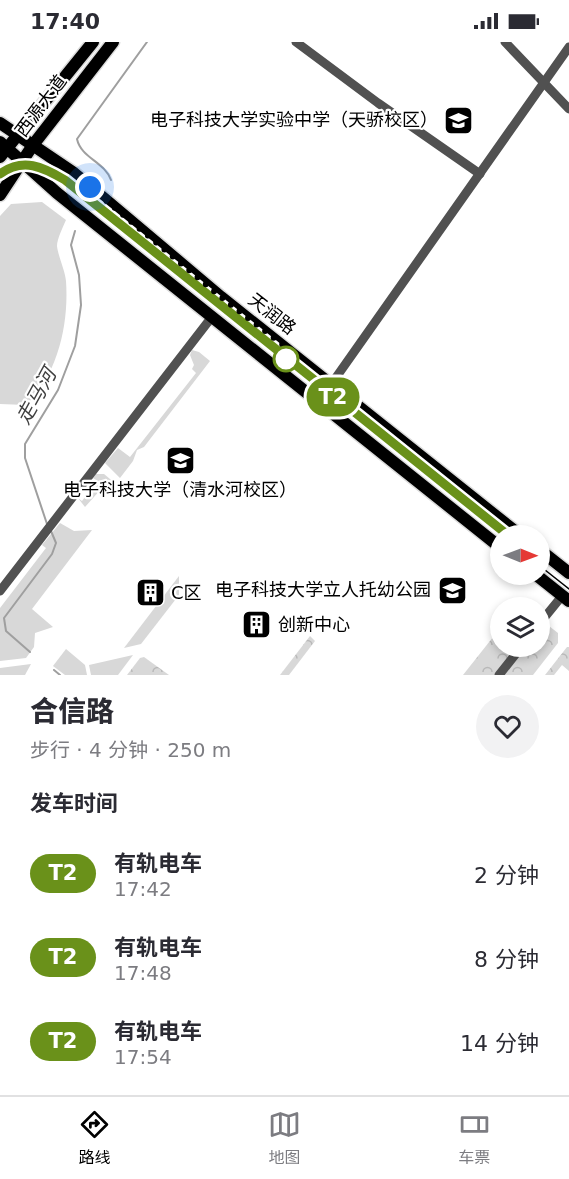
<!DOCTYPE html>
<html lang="zh">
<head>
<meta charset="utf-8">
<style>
  body { margin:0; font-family:"DejaVu Sans","Noto Sans SC",sans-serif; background:#f2f2f3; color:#2b2b33; height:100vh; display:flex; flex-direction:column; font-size:22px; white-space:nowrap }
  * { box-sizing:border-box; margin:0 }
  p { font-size:20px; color:#7c7c81 }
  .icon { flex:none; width:33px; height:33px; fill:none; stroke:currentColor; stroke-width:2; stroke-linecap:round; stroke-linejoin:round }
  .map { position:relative; height:633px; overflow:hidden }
  .sheet { display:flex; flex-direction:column; background:#fff; flex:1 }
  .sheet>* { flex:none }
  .badge { padding:0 12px; border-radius:20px; font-size:21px; line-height:39px }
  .needle { width:39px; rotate:91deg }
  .tools { position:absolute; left:490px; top:483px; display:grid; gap:12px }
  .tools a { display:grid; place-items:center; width:60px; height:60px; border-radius:50%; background:#fff; box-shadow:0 3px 9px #0003; font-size:30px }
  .you { position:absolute; width:30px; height:30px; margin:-15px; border:4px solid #fff; border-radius:50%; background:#1a73e8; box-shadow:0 0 0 9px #1a73e833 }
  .map>.badge { position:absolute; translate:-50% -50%; box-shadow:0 0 0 3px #fff }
  h2 { padding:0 30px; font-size:22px; line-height:54px }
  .round { display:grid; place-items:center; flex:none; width:63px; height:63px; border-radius:32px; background:#f2f2f3 }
  .overview { display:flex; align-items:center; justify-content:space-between; height:102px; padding:0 30px }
  h1 { font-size:28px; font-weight:800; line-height:45px }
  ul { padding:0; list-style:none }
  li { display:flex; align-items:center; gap:18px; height:84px; padding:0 30px }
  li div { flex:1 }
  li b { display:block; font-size:22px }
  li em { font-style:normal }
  li .badge { min-width:66px; font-weight:700; text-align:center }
  .status { display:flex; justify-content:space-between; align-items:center; height:42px; padding:0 30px; background:#fff; direction:ltr }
  .status svg { height:16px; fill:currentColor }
  .tab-bar { display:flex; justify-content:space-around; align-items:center; height:84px; border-top:2px solid #e1e1e2; background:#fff; font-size:16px; color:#7c7c81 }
  .tab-bar a { display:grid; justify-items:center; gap:3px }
  .tab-bar .active { color:#000 }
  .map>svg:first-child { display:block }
  .green { fill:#d8d8d8 }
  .forest { fill:url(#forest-crowns) }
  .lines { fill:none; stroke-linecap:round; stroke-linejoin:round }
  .stream { stroke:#9f9f9f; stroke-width:2 }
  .major-casing { stroke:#dbdbdb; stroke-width:15 }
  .minor { stroke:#515151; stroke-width:9 }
  .major { stroke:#000; stroke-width:12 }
  .tram { stroke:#000; stroke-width:1.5 }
  .line-casing { stroke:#fff; stroke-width:14 }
  .line { stroke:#6a911a; stroke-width:9 }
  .walk { stroke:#000; stroke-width:6; stroke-dasharray:0 10.8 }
  .stop-dot { fill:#fff; stroke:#6a911a; stroke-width:3 }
  .labels { text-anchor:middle; stroke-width:4.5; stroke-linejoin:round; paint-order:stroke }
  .street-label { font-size:18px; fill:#000; stroke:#fff }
  .poi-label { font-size:18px; fill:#000; stroke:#fff; text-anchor:end }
  .water-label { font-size:20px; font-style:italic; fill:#404040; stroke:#fff }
</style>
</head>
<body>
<div class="status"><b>17:40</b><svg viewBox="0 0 49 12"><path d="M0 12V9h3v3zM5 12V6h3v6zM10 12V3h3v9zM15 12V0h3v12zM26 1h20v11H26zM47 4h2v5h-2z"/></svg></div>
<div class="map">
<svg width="569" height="633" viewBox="0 0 569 633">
  <defs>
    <pattern id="forest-crowns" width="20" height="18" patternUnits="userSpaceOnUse" patternTransform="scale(1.5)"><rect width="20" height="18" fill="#d8d8d8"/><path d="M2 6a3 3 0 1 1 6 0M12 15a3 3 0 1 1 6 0" fill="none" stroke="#b8b8b8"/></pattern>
  </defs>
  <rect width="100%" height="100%" fill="#fff"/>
  <g class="green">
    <path d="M 42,160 L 66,178 C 63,185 57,197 57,204 C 58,214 65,228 66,239 C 69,282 58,332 26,363 L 0,362 L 0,174 L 11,162 Z"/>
    <polygon points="192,308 199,310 210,319 144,405 137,408 133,419 120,436 105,421 118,406 130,415 196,331 192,327 194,323 190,313"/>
    <polygon points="96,432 104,432 116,442 109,451 102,446 85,465 78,456 82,459 97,439 93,436"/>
    <polygon points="60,481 74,489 92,488 32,567 53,585 35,591 34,605 26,616 0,619 0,566 46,506 42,503"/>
    <polygon points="179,534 179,553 141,602 124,606"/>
    <polygon points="66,607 85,623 87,633 65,633 53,624"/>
    <polygon points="133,613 118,633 91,633 89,623"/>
    <polygon points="31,622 25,633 0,633 0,626"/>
  </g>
  <g class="forest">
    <polygon points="549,584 558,591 558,601 533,633 504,633 526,605 540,604 540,588"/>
    <polygon points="501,585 501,604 517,605 495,633 463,633"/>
    <polygon points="310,594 315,599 289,633 280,633"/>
    <polygon points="567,605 569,605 569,629 562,623 554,633 545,633"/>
    <polygon points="144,615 169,633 127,633 140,616"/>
  </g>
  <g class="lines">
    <g class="stream">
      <path d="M 111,138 C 105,120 81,116 77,97 L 147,0"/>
      <polyline points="47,482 25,416 25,402 58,348 75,304 81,263 79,233 71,203 75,189"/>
      <polyline points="30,610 6,589 4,576 52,512 56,501 51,489"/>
      <polyline points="54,628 60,633"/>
    </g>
    <defs>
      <g id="major">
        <polyline points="0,81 74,131 221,255 521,494"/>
        <polyline points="0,100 57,151 501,506"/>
        <polyline points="0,115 93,0"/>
        <polyline points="0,153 33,103 113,0"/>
        <polyline points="540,508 569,531"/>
        <polyline points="535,532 569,559"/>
      </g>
    </defs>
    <use href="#major" class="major-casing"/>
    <g class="minor">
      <polyline points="296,0 378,61 480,132"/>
      <polyline points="505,0 569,67"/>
      <polyline points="318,361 569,5"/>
      <polyline points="0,549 211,276"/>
      <polyline points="540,581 562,554"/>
      <polyline points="499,633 522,604"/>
    </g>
    <use href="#major" class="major"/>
    <g class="tram">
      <path d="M 0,132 C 23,115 43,125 65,138 L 509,494"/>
      <polyline points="540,524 569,547"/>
    </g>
  </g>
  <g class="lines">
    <defs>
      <path id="line" d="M 0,132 C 23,115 43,125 65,138 L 509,494"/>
    </defs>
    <use href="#line" class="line-casing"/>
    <use href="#line" class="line"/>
    <polyline class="walk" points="90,145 221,255 287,306 286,317"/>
  </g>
  <defs>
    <symbol id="school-square" viewBox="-11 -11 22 22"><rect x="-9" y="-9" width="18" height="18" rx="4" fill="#000" stroke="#fff"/><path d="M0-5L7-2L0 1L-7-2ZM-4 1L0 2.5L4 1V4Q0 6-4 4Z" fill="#fff"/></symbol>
    <symbol id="university-square" viewBox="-11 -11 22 22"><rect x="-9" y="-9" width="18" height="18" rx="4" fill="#000" stroke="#fff"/><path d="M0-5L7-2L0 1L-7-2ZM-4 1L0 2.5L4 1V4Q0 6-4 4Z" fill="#fff"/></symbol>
    <symbol id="building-square" viewBox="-11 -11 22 22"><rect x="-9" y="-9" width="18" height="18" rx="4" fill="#000" stroke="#fff"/><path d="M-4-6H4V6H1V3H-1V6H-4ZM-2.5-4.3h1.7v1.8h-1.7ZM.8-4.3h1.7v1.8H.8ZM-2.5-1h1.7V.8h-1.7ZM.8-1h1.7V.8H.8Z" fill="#fff"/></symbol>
  </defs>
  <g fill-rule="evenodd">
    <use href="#school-square" x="442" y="62" width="33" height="33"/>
    <use href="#university-square" x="164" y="402" width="33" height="33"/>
    <use href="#school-square" x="436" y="532" width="33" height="33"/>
    <use href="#building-square" x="134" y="534" width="33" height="33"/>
    <use href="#building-square" x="240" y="566" width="33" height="33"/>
  </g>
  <circle class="stop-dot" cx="286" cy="317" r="12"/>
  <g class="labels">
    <g class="street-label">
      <text transform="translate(41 64) rotate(-53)" y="6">西源大道</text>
      <text transform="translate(272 272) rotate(38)" y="6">天润路</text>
    </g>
    <g class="poi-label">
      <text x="438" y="84">电子科技大学实验中学（天骄校区）</text>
      <text x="180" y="454" text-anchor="middle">电子科技大学（清水河校区）</text>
      <text x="431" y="554">电子科技大学立人托幼公园</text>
      <text x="171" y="557" text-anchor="start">C区</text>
      <text x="278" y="589" text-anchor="start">创新中心</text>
    </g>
    <g class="water-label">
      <text transform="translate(36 354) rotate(-61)" y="7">走马河</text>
    </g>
  </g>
</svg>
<div class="tools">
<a><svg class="needle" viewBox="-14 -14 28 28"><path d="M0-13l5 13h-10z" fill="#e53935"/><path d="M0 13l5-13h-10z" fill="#7c7c81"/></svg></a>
<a><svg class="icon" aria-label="layers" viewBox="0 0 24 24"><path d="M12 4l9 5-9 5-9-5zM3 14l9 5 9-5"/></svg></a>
</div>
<div class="you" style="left:90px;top:145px"></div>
<b class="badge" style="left:333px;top:355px;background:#6a911a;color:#fff">T2</b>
</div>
<section class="sheet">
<div class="overview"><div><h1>合信路</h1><p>步行 · 4 分钟 · 250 m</p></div><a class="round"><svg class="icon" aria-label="heart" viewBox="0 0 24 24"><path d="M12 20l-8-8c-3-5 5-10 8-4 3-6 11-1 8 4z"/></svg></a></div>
<h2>发车时间</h2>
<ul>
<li><span class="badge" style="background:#6a911a;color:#fff">T2</span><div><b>有轨电车</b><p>17:42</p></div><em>2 分钟</em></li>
<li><span class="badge" style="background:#6a911a;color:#fff">T2</span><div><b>有轨电车</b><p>17:48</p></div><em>8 分钟</em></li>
<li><span class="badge" style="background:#6a911a;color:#fff">T2</span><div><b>有轨电车</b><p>17:54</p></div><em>14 分钟</em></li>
</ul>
</section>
<nav class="tab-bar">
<a class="active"><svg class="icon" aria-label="directions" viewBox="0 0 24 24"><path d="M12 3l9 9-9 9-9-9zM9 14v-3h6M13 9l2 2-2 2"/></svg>路线</a>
<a><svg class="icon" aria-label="map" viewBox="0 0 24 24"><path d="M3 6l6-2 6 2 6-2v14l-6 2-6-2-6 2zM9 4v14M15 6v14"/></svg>地图</a>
<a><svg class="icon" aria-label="tickets" viewBox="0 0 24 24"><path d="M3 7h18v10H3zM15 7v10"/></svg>车票</a>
</nav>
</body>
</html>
